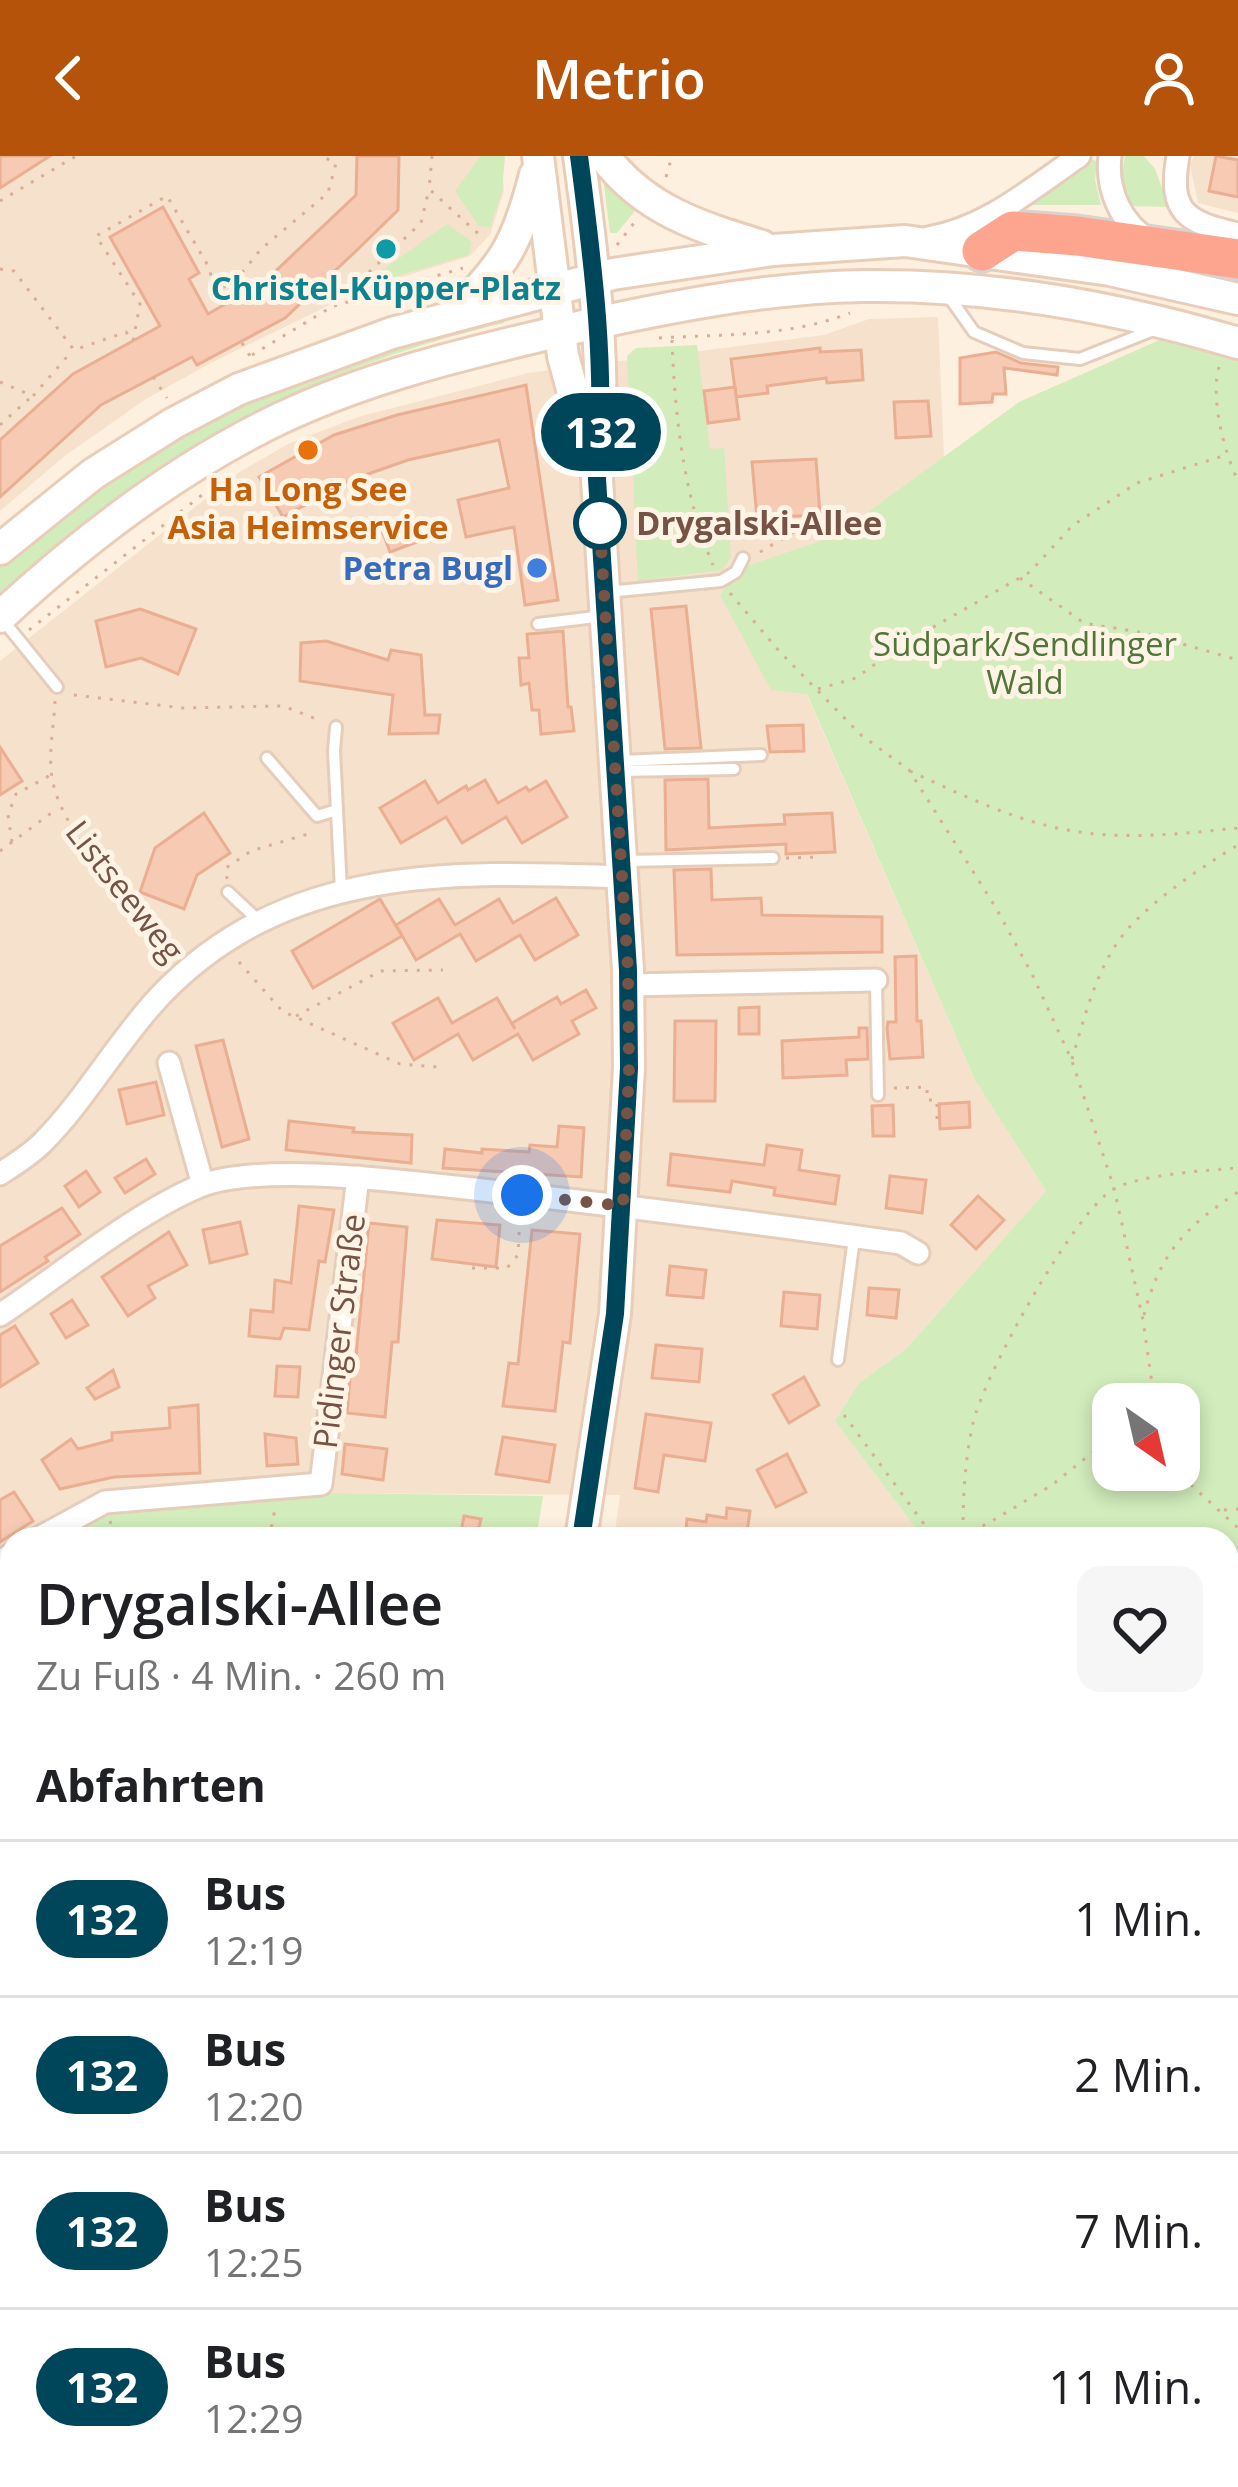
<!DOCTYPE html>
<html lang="de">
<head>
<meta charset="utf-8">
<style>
  body { margin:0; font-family:"Open Sans",sans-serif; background:#f6f6f6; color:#202124; height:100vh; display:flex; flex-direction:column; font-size:45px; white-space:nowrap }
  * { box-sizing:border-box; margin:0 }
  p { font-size:39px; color:#757577 }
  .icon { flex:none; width:66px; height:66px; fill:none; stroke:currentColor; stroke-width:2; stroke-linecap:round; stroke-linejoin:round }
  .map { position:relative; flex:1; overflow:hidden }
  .drawer { position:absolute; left:0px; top:1371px; width:1239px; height:960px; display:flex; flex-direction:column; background:#fff; border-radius:36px 36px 0 0; box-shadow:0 6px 18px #0003 }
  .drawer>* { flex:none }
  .badge { padding:0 24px; border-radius:39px; font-size:42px; line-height:78px }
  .needle { width:78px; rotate:146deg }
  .buttons { position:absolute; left:1092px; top:1227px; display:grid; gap:24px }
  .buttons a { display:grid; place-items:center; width:108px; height:108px; border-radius:24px; background:#fff; box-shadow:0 6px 18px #0003; font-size:60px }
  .you { position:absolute; width:60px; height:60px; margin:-30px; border:9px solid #fff; border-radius:50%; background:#1a73e8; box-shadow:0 0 0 18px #1a73e833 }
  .map>.badge { position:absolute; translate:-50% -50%; box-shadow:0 0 0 6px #fff }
  h2 { padding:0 36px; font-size:45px; line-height:108px }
  .round { display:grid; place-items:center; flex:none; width:126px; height:126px; border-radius:24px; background:#f6f6f6 }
  .headline { display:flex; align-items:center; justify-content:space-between; height:204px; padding:0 36px }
  h1 { font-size:57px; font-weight:600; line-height:90px }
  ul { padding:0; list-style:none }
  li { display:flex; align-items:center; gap:36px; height:156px; padding:0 36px; border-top:3px solid #e0e0e0 }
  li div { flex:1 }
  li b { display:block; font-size:45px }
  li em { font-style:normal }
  li .badge { min-width:132px; font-weight:700; text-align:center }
  header { display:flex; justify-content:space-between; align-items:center; height:156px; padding:0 36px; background:#b45309; color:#fff; font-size:54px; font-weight:600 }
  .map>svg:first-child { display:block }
  .residential { fill:#f6e1cc }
  .green { fill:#d2ecbc; fill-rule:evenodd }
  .building { fill:#f6cab3; stroke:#eaae92; stroke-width:3 }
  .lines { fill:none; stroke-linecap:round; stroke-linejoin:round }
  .lane-casing { stroke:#e5cdbc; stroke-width:16 }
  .street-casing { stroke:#e5cdbc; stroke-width:27 }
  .secondary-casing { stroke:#eacdb9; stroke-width:36 }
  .highway-casing { stroke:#dbd2ce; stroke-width:45 }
  .path { stroke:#daad97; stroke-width:3; stroke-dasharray:3 9; stroke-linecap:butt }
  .lane { stroke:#fff; stroke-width:10 }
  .street { stroke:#fff; stroke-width:21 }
  .secondary { stroke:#fff; stroke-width:30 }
  .highway { stroke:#fea58f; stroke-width:39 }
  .line-casing { stroke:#fff; stroke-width:27 }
  .line { stroke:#00465a; stroke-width:18 }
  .walk { stroke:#765344; stroke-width:12; stroke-dasharray:0 21.6 }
  .culture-dot { fill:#0f9aa8; stroke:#fff4e6; stroke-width:4.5 }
  .food-dot { fill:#e8710a; stroke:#fff4e6; stroke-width:4.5 }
  .stop-dot { fill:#fff; stroke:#00465a; stroke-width:6 }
  .shop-dot { fill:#3f7fe0; stroke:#fff4e6; stroke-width:4.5 }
  .labels { text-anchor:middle; stroke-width:10; stroke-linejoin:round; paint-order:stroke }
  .culture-label { font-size:33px; font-weight:bold; fill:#0d838f; stroke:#fff4e6 }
  .food-label { font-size:33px; font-weight:bold; fill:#c56008; stroke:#fff4e6 }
  .stop-label { font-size:33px; font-weight:bold; fill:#765344; stroke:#fff4e6; text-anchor:start }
  .shop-label { font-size:33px; font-weight:bold; fill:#366cbe; stroke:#fff4e6; text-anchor:end }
  .park-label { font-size:33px; fill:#4f7739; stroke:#fff4e6 }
  .street-label { font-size:33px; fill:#765344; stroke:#fff4e6 }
</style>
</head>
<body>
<header><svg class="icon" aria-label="back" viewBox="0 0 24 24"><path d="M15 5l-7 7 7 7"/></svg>Metrio<svg class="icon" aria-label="person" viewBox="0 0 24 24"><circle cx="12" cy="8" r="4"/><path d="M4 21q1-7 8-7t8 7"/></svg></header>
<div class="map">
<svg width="1238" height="2331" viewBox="0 0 1238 2331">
  <rect width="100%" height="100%" fill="#fef0de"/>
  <g class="residential">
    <polygon points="0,0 501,0 504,35 490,79 470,100 360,134 211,207 146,243 66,299 0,355"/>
    <polygon points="1194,0 1238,0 1238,57 1198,47 1190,9"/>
    <polygon points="938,161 944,301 835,380 743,411 806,537 975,924 1046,1035 906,1193 859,1227 835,1265 924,1383 614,1383 620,1339 333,1337 55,1383 12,1383 12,1719 0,1781 0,505 238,317 288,288 358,261 528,217 824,179 869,163"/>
    <polygon points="0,1791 12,1805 12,1909 0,1920"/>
  </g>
  <g class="green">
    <polygon points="481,0 505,0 502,36 490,71 479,70 455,35"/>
    <polygon points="1087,0 1097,6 1095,24 1101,49 1018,49"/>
    <polygon points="1125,0 1144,0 1155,13 1169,51 1130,50 1121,22"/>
    <polygon points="602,14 638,51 617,77 610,77"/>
    <polygon points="447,68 472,86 468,99 380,125 376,119"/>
    <path d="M 502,158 L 504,167 C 419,187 331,217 253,259 C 161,309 82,380 0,445 L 0,411 L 62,356 L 167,282 L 320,211 Z"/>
    <path d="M 1164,182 L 1238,204 L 1238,2331 L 414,2331 L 417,2319 L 1227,2319 L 1227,1383 L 924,1383 L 835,1265 L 859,1227 L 906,1193 L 1046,1035 L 975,924 L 807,538 L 771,534 L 720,439 L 743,411 L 835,380 L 1019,246 ZM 1113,1248 L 1179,1248 L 1179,1314 L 1113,1314 Z"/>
    <polygon points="697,189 710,293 724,292 731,401 722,414 638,425 627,200 636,192"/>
    <polygon points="333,1337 543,1340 536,1383 55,1383 117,1355"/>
    <polygon points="12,1719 12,1805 0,1791 0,1781"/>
    <polygon points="12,1909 12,2237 0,2236 0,1920"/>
    <polygon points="0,2277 12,2277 12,2319 208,2319 232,2331 0,2331"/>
  </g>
  <g class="building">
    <polygon points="0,0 50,0 0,32"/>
    <polygon points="357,0 399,0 398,54 357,94 285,162 197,209 192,201 101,249 0,341 0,284 73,218 160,170 110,81 163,51 199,117 189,123 208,158 264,126 356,39"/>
    <polygon points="1216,0 1238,4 1238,41 1209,35"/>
    <polygon points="820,192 820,196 861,194 863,224 827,227 826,222 767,230 768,237 736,241 731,203"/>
    <polygon points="996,196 1021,207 1058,211 1057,219 1004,212 1006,238 993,238 992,246 960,248 960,202"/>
    <polygon points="526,229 558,444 525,449 514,371 466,381 458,344 509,332 499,284 408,304 351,324 283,361 259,321 334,279 397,259"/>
    <polygon points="735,231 739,263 708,267 704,235"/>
    <polygon points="928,245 931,280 896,282 894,246"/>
    <polygon points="816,303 820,359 757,362 752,306"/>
    <polygon points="424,362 430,381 390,396 383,377"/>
    <polygon points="686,450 701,592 665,593 651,453"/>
    <polygon points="140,453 196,473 178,518 141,502 106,511 96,465"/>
    <polygon points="563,475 568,551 571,551 574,575 541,578 539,554 532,554 529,527 521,529 519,502 529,502 527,478"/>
    <polygon points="326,485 388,504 391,494 421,499 425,559 440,559 438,577 389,578 393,539 300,525 301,487"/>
    <polygon points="803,569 804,595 770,596 767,570"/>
    <polygon points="0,591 22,625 0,639"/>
    <polygon points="708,623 709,672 785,668 784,659 832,657 835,696 786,698 786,688 666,694 665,624"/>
    <polygon points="485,624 498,647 526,631 529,635 546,625 567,661 522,687 506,661 462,687 446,661 401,687 380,652 425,625 438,647 466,630 468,634"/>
    <polygon points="204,657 230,697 197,719 184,753 140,736 155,692"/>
    <polygon points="711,713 712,744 761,742 762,759 882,761 882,796 677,799 674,714"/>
    <polygon points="556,742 578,779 535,804 520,779 476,805 460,778 416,804 396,769 439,743 455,769 499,743 513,767"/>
    <polygon points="380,743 402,780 313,832 292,795"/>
    <polygon points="916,800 917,865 921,865 923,901 890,903 887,872 888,866 896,866 895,801"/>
    <polygon points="586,834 596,852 572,865 579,878 533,904 518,878 473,904 458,878 414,904 393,867 438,842 452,867 497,842 515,873 512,867 557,841 561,848"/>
    <polygon points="759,851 759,878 739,878 739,852"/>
    <polygon points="675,865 716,865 715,945 674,945"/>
    <polygon points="859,872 867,872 868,903 846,904 847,919 783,922 782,885 859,881"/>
    <polygon points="223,884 249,983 222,991 196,890"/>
    <polygon points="156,926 164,959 127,968 119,934"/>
    <polygon points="969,946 970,971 940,973 939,948"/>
    <polygon points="893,949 894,980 873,980 872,950"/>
    <polygon points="289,965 354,972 353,976 412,979 411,1007 286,994"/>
    <polygon points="559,970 584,972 581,1021 443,1012 445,993 482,997 482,993 529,996 530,989 557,991"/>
    <polygon points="767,989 802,994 799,1014 839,1020 835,1048 774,1039 775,1032 732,1025 730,1036 668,1029 671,998 764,1009"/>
    <polygon points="146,1003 155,1018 125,1037 115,1022"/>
    <polygon points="86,1015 100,1036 79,1051 65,1030"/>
    <polygon points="890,1020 926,1024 922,1057 886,1052"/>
    <polygon points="978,1040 1004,1064 976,1093 951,1069"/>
    <polygon points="299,1050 334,1054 325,1106 319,1105 309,1174 284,1172 280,1183 249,1180 251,1154 273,1156 275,1124 291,1127"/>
    <polygon points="62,1052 80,1078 45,1101 48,1105 0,1136 0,1090"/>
    <polygon points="437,1064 500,1069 496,1111 432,1103"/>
    <polygon points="240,1066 247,1098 210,1107 203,1074"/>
    <polygon points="369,1067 407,1071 398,1186 392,1186 385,1261 347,1257 351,1210 355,1210"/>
    <polygon points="532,1074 580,1078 570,1187 563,1186 555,1255 503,1250 509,1207 518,1208"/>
    <polygon points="169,1076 187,1109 148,1130 155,1142 128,1160 102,1121"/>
    <polygon points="670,1110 706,1114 703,1142 667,1139"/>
    <polygon points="869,1132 899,1134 896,1162 867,1159"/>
    <polygon points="784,1136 820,1139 817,1173 781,1170"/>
    <polygon points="72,1144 88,1169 66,1182 51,1158"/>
    <polygon points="15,1170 38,1207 0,1231 0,1179"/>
    <polygon points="656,1189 702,1193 699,1226 652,1222"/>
    <polygon points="277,1210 300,1211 298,1241 275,1240"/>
    <polygon points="113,1214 119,1231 95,1243 87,1232"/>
    <polygon points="804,1221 819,1249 789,1267 773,1239"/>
    <polygon points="198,1249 200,1317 114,1321 60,1333 42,1304 71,1283 78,1293 112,1284 112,1277 170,1272 169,1252"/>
    <polygon points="646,1258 711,1267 705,1305 664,1299 658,1336 635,1332"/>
    <polygon points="265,1278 296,1282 298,1308 267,1310"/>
    <polygon points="503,1281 555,1289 549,1326 496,1318"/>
    <polygon points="345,1288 387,1293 383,1324 342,1318"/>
    <polygon points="787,1298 806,1336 776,1351 757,1314"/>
    <polygon points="14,1336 33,1365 0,1386 0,1344"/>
    <polygon points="727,1352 750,1355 746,1383 685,1383 687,1363 706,1366 707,1359 726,1362"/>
    <polygon points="464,1360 481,1363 477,1379 461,1376"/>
  </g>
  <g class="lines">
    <defs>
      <g id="lane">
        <polyline points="945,135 974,176 1023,197 1080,203 1153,174"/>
        <polyline points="607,436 721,425 736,416 743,402"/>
        <polyline points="2,463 57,531"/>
        <polyline points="538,468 603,460"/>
        <polyline points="336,571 334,595 341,734"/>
        <polyline points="267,602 317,660 337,654"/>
        <polyline points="620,605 761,599"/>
        <polyline points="617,615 734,613"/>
        <polyline points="626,705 773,702"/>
        <polyline points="228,736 258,764"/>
        <polyline points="876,824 878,939"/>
        <polyline points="838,1204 854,1082"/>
      </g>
      <g id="street">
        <path d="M 1110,0 C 1106,33 1121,69 1151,85"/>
        <path d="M 1178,0 C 1168,57 1186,66 1238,78"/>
        <path d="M 928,82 C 986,72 1031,33 1079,0"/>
        <polyline points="628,829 876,824"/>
        <polyline points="169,907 203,1029"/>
        <path d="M 0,1018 C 15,1008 32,998 44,985 C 87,941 117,886 159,841 C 285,708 453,715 622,721"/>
        <path d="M 0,1159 C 60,1119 135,1057 200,1030 C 263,1006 405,1026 474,1033 C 616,1049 759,1067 901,1087 L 918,1097"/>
        <polyline points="37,1383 105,1346 321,1328 358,1021"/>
        <polyline points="0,1406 12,1398"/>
        <polyline points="0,1810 12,1824"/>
        <polyline points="0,1917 12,1905"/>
        <polyline points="0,2248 12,2248"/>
        <polyline points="279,2319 305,2331"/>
      </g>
      <g id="secondary">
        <polyline points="538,0 563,200 592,306"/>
        <path d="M 579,0 C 594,108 607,214 597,323 L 628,814 L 629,912 L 615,1158 L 581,1383"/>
        <path d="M 604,0 C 644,54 700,71 762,90"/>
        <path d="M 456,156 C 506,108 518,85 535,19"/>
        <polyline points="0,393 93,318 174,267 239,233 392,177 613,118 773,94 905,85 1110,114 1238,143"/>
        <path d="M 0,461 C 83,384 178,311 281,262 C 368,221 463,198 557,176 C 656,153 761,132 862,130 C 989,128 1117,151 1238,187"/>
        <polyline points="381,2331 385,2319"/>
      </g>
      <polyline id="highway" points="982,95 1013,75 1077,80 1238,103"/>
    </defs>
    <use href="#lane" class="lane-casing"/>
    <use href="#street" class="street-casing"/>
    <use href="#secondary" class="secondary-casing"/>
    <use href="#highway" class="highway-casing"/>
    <g class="path">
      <polyline points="432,0 429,33 482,81"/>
      <polyline points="666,21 672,0"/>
      <polyline points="0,45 76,0"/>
      <polyline points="617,89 637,63"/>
      <polyline points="0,113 14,115 74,194 126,176 133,185 140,148 96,80 167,40 210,113 213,137 221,150"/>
      <polyline points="213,137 237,123 261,93 328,37 336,7 321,0"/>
      <polyline points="334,150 463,112"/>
      <path d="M 659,182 C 723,178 789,181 850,157"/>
      <path d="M 672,184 C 675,260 683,338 713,409"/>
      <polyline points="242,187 250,200"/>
      <polyline points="252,199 333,150 421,67 429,33"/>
      <path d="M 1219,211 C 1210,242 1224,296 1238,325"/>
      <polyline points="153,221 167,242"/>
      <polyline points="0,226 33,240 72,195"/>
      <polyline points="0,269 30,242"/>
      <polyline points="760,396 794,376"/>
      <polyline points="1020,422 1084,467 1145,477 1238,504"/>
      <polyline points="730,437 779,495 861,579 909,614 996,752 1033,820 1072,905 1114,1032 1143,1164 1155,1248"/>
      <polyline points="29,474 220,325"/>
      <polyline points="818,533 856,522 900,490 1030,416 1072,370 1137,327 1226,299"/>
      <polyline points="74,539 183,552 283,550 319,564"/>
      <path d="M 55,545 C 54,569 48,598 52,621 C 60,678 138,756 175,801"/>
      <path d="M 910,615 C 966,641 1025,670 1087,677 C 1136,683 1189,677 1238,672"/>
      <polyline points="12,686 8,659 16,638 49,620"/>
      <polyline points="0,695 58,652"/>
      <polyline points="786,702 820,701"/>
      <polyline points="227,723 226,712 251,695 308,678"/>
      <polyline points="239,806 282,855 400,908 438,911"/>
      <polyline points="296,860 381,815 443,814"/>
      <path d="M 1072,903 C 1085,860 1097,809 1127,774 C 1155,742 1202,711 1238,689"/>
      <polyline points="894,932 927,931 927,944 937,944 937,969"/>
      <polyline points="472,1112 507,1112 518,1099 520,1059"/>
      <path d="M 1144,1159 C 1160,1097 1185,1071 1238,1036"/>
      <polyline points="1143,1248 1150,1234"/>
      <polyline points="844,1259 935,1383"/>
      <polyline points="1179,1308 1189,1327 1238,1372"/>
      <polyline points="1224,1354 1238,1353"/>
      <polyline points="110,1365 116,1383"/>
      <path d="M 963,1376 C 963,1340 965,1303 973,1267 C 984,1219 1073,1059 1112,1034 C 1135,1019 1209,1014 1238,1012"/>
      <polyline points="269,1383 275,1353"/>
      <polyline points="395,1383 396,1375"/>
      <polyline points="519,1383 520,1373"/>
      <polyline points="949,1383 987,1368 1052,1329 1113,1280"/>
      <polyline points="1227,1765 1238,1777"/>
      <polyline points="1227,1881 1238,1874"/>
      <polyline points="1227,2135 1238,2129"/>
      <polyline points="1227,2161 1238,2154"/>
      <polyline points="1227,2226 1238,2226"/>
      <polyline points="828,2319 835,2331"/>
      <polyline points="1197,2319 1207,2331"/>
      <polyline points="325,2323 346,2331"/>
      <polyline points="0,2325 42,2331"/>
      <polyline points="881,2331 898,2319"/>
      <polyline points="923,2331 945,2319"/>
    </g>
    <use href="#lane" class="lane"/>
    <use href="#street" class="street"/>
    <use href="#secondary" class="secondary"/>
    <use href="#highway" class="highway"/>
  </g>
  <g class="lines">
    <defs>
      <path id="line" d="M 579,0 C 593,108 607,214 597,323 L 628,814 L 629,912 L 615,1158 L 581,1383"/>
    </defs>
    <use href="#line" class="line-casing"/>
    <use href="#line" class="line"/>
    <polyline class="walk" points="522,1039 623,1050 629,912 628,814 599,358 600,367"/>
  </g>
  <circle class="culture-dot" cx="386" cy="93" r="12"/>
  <circle class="food-dot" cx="308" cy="294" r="12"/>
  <circle class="stop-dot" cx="600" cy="367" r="24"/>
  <circle class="shop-dot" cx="537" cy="412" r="12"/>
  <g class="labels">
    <g class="culture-label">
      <text x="386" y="144">Christel-Küpper-Platz</text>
    </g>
    <g class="food-label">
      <text x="308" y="345">Ha Long See<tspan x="308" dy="38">Asia Heimservice</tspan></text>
    </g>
    <g class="stop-label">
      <text x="636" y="379">Drygalski-Allee</text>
    </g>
    <g class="shop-label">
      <text x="513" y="424">Petra Bugl</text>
    </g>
    <g class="park-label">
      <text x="1025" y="500">Südpark/Sendlinger<tspan x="1025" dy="38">Wald</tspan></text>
    </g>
    <g class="street-label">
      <text transform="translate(125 735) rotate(52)" y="12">Listseeweg</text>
      <text transform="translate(339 1175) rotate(-83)" y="12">Pidinger Straße</text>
    </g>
  </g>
</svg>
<div class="buttons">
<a><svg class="needle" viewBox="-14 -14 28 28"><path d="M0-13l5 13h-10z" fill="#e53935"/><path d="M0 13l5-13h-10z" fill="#757577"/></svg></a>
</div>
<div class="you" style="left:522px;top:1039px"></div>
<b class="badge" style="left:601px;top:276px;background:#00465a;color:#fff">132</b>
<section class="drawer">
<div class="headline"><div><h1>Drygalski-Allee</h1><p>Zu Fuß · 4 Min. · 260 m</p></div><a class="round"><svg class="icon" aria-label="heart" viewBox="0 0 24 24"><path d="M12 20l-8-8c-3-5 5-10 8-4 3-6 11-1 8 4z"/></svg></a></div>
<h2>Abfahrten</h2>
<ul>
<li><span class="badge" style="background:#00465a;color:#fff">132</span><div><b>Bus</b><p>12:19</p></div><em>1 Min.</em></li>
<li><span class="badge" style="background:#00465a;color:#fff">132</span><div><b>Bus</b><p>12:20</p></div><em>2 Min.</em></li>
<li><span class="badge" style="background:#00465a;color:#fff">132</span><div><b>Bus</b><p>12:25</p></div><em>7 Min.</em></li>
<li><span class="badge" style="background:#00465a;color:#fff">132</span><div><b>Bus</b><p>12:29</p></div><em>11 Min.</em></li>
</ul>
</section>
</div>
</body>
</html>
